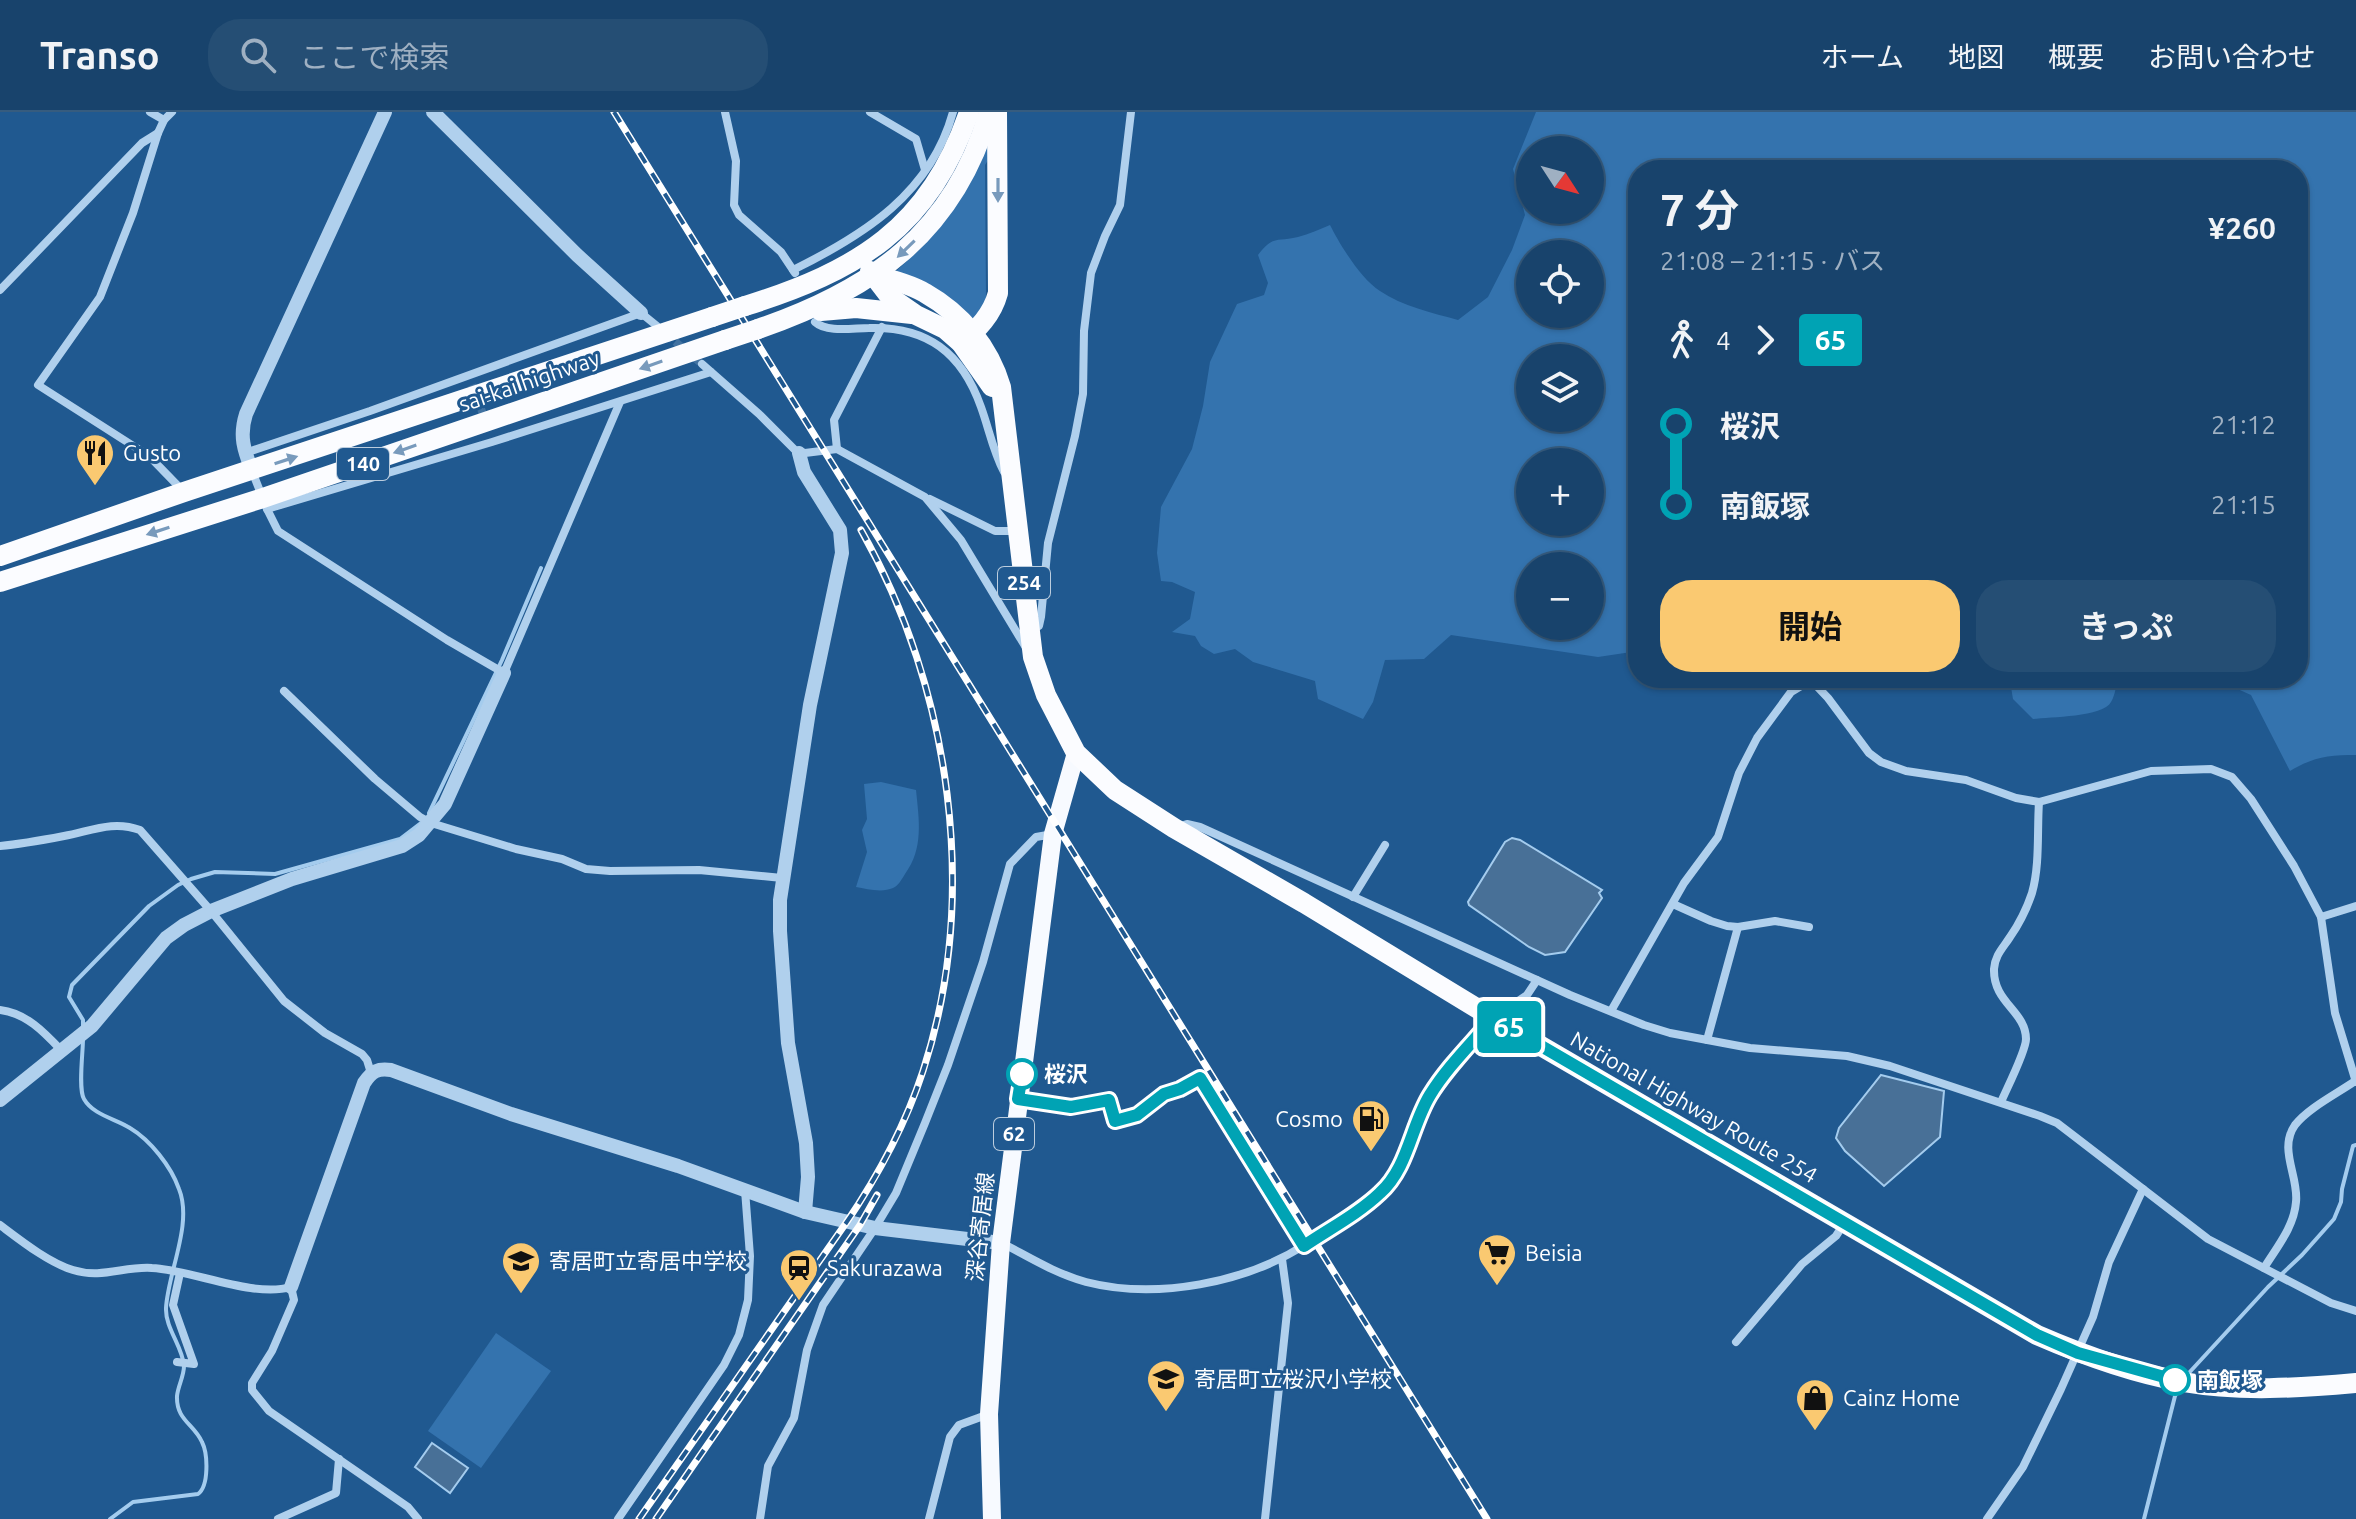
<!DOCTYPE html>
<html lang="ja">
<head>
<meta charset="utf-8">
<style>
  body { margin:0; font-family:Ubuntu,"Noto Sans JP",sans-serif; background:#254e74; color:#f1f3f6; height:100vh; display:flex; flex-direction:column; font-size:30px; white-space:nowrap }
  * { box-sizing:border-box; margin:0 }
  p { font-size:26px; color:#9fb0c2 }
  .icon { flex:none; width:44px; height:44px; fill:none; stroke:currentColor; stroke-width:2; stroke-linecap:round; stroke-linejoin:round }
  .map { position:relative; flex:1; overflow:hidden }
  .details { position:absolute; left:1628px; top:48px; width:680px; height:528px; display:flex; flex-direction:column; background:#18436c; border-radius:32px; box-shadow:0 2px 6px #0004,0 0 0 2px #365c7f }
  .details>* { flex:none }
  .badge { padding:0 16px; border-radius:6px; font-size:28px; line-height:52px }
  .needle { width:52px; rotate:126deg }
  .fabs { position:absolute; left:1516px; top:24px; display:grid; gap:16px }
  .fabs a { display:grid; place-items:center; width:88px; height:88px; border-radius:50%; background:#18436c; box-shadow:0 2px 6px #0004,0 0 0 2px #365c7f; font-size:40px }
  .map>.badge { position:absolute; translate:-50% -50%; box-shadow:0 0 0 4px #fff }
  .legs { display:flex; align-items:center; gap:12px; height:88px; padding:0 32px; font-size:26px }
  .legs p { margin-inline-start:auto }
  .overview { display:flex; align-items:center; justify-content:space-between; height:136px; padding:0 32px }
  h1 { font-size:44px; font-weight:700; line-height:60px }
  .cta { display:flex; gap:16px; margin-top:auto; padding:16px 32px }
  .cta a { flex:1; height:92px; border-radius:32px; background:#fac971; color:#111; font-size:32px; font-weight:700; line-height:92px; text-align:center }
  .cta a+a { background:#254e74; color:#f1f3f6 }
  ul { padding:0 32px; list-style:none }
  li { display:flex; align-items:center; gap:28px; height:80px; font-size:30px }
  li i { display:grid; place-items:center; width:12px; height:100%; margin:0 10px; background:currentColor }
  li i::after { content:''; width:20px; height:20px; margin:-10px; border:6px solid; border-radius:50%; background:#18436c }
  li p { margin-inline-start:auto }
  li:first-child i { background:linear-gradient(#0000 50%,currentColor 0) }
  li:last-child i { background:linear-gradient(currentColor 50%,#0000 0) }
  header { display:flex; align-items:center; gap:48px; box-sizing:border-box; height:112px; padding:0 40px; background:#18436c; border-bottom:2px solid #365c7f }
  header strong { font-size:38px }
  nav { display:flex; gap:44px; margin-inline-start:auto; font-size:28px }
  .search { width:560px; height:72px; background:#254e74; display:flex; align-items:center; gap:20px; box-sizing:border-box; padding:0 28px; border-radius:32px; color:#9fb0c2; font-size:30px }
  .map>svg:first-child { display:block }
  .green { fill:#3473ae; fill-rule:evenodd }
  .water { fill:#487097; stroke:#a4ccee; stroke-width:2 }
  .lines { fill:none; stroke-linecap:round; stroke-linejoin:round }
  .stream { stroke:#a4ccee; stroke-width:4 }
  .minor-tunnel { stroke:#4172a1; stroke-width:8; stroke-dasharray:8 4; stroke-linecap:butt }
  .minor { stroke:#b0d0ed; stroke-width:8 }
  .tertiary { stroke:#b0d0ed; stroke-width:14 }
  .primary { stroke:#f7faff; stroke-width:18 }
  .trunk { stroke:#fbfcff; stroke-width:20 }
  .rail-casing { stroke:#fff; stroke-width:7 }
  .rail { stroke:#205990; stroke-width:4; stroke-dasharray:12; stroke-linecap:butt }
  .trunk-bridge { stroke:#fbfcff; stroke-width:20 }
  .oneway { fill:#789abc }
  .line-1-casing { stroke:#fff; stroke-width:18 }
  .line-1 { stroke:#00a3b4; stroke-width:12 }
  .stop-1-dot { fill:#fff; stroke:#00a3b4; stroke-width:4 }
  .labels { text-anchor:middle; stroke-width:6; stroke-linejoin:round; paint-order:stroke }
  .shield { fill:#205990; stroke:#bccdde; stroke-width:2 }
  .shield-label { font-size:20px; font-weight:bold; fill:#fff }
  .street-label { font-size:22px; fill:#fff; stroke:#205990 }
  .poi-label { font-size:22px; fill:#fff; stroke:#205990; text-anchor:start }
  .stop-label { font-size:22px; font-weight:bold; fill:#fff; stroke:#205990; text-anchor:start }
</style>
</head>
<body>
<header>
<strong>Transo</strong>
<div class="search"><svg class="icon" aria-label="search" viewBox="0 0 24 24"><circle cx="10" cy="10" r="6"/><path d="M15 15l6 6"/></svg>ここで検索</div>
<nav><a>ホーム</a><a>地図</a><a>概要</a><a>お問い合わせ</a></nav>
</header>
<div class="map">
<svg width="2356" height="1407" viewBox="0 0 2356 1407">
  <rect width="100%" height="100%" fill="#205990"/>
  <g class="green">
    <path d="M 1536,0 L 2356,0 L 2356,643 C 2329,643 2313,645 2290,659 L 2251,583 L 2233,575 L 2225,566 L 2298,566 L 2298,58 L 1638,58 L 1638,539 L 1598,545 L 1451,523 L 1424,547 L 1385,548 L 1373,590 L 1363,607 L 1318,587 L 1315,569 L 1253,550 L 1235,537 L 1214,542 L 1201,534 L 1195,524 L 1172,520 L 1190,507 L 1195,480 L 1172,470 L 1161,469 L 1157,441 L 1161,395 L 1192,337 L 1203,294 L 1210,250 L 1237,192 L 1264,183 L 1268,171 L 1258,143 C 1273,123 1277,130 1298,125 C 1309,122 1320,117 1330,113 C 1340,133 1361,167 1380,179 C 1402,194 1433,201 1458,208 L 1488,185 L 1512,138 L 1525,103 L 1513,57 ZM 1530,38 L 1590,38 L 1590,98 L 1530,98 ZM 1530,142 L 1590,142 L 1590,202 L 1530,202 ZM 1530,246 L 1590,246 L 1590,306 L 1530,306 ZM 1530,350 L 1590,350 L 1590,410 L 1530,410 ZM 1530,454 L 1590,454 L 1590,514 L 1530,514 Z"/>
    <polygon points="991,22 992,42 985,53 986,187 972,212 893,162 920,137 938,117"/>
    <path d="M 2020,566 L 2120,566 C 2115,573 2116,582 2111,590 C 2103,605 2050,605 2033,607 L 2013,587 L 2011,575 Z"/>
    <path d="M 881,670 L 916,678 C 919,708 924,736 905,762 C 902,767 898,774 893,776 C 882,781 867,777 856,775 L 867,740 L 862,718 L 867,707 L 864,672 Z"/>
    <polygon points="496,1221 551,1259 481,1356 428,1319"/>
  </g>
  <g class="water">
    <polygon points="1512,726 1520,728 1602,778 1599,781 1602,786 1565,840 1545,843 1529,835 1469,793 1468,790 1505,730"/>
    <polygon points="1881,963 1944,979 1940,1025 1884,1074 1845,1039 1836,1026 1839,1016"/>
    <polygon points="432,1331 468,1356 450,1381 415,1355"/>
  </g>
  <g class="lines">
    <g class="stream">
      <polyline points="429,701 502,548 541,456"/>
      <polyline points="83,914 83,908 69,885 72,873 149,794 178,773 191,767 215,760 275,762 400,727 421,711"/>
      <path d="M 83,927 C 83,941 78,977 84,987 C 93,1003 116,1007 130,1016 C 150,1028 171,1054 179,1077 C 193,1112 168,1160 166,1196 C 165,1216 183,1235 184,1254 C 184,1264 178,1274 177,1284 C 176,1308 194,1312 202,1330 C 208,1342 209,1374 198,1382 L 133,1390 L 110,1407"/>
      <polyline points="2187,1263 2268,1175 2302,1143 2334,1107 2341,1090 2342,1077 2353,1034 2356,1033"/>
      <polyline points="2144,1407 2175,1284 2179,1277"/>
    </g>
    <g class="minor-tunnel">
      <polyline points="666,222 702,252"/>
      <polyline points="472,273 486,310"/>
    </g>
    <g class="minor">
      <polyline points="150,0 164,8"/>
      <polyline points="172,0 164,8 158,21 133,101 100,185 38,273 149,344 184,380"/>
      <polyline points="725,0 736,49 734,93 739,103 781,140 795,161"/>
      <polyline points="870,0 916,27 925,58"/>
      <path d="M 793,158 C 864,123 931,81 953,0"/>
      <polyline points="0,178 142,31 158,21"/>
      <path d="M 815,210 C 827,221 853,216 869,216 C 927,214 962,241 981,295 C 989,317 993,339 1004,360"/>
      <polyline points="702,252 759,302 795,338 805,341 837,337 925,385 961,428 1028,539"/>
      <polyline points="837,337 834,308 882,215"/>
      <polyline points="245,341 370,299 641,201 657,214"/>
      <polyline points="252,359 267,397 278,419 447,528 504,561 620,290"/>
      <polyline points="930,387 995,419 1017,419"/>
      <polyline points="267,397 492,330 711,260"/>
      <polyline points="1031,517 1039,514 1041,505 1048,431 1075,324 1083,282 1084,219 1091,161 1105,124 1120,93 1131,0"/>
      <polyline points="1881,566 1891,568 1896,566"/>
      <polyline points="284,579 375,667 420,705 431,711 516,737 562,747 586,757 610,759 699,758 782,766"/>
      <polyline points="1178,715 1187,712 1200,715 1570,883 1644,913 1670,921 1750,936 1847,944 1890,954 2040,1004 2057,1011 2074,1024 2208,1127 2331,1191 2356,1199"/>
      <path d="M 0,734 C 22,732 43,728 64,724 C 91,719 113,708 140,718 L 211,799 L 284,889 L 325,921 L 362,942 L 367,948 L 371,961"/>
      <polyline points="1353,785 1385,733"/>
      <polyline points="1673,792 1711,809 1727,814 1738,815 1775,809 1809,815"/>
      <polyline points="2321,805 2356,794"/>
      <path d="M 0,898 C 26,901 44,920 61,938"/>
      <polyline points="1611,899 1684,771 1718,725 1739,661 1757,626 1791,580 1811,568 1828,586 1869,641 1881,650 1906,659 1966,668 2016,686 2039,690 2151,659 2211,657 2232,665 2251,687 2294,754 2321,805 2335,901 2356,970"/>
      <polyline points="1493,906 1527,883 1537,868"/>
      <polyline points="1707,928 1738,815"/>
      <polyline points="1019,987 1071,995 1109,988 1115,1009 1137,1003 1150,991 1164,982 1200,966 1304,1134"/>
      <path d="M 2001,990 C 2007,976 2026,939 2026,927 C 2026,899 1993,891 1994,857 C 1995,843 2003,836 2010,825 C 2019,812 2027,796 2032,781 C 2040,753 2037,719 2039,690"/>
      <path d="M 0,1113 C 20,1128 49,1151 73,1158 C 102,1167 124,1154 152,1156 C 193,1158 252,1186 291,1175 L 294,1188 L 272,1239 L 252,1271 L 252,1278 L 269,1299 L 408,1395 L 418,1407"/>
      <path d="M 1002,1131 C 1029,1145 1056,1162 1086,1170 C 1156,1188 1246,1171 1306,1132"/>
      <path d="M 2264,1156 C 2277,1135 2294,1115 2296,1090 C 2299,1065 2278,1037 2295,1013 C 2308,996 2338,981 2355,969"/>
      <polyline points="1736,1230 1802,1152 1836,1124 1843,1113"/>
      <polyline points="177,1250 194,1252 173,1193 180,1161"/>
      <polyline points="278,1407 336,1381 339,1347"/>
      <polyline points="618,1407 724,1253 739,1223 748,1188 750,1144 745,1078"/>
      <polyline points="760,1407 768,1354 794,1306 807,1238 823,1193 875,1116 896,1081 925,1011 948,953 983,850 1010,752 1036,725 1053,722"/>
      <polyline points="929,1407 950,1325 959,1313 989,1302"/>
      <polyline points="1265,1407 1288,1191 1282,1147"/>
      <polyline points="1987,1407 2023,1355 2061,1277 2093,1205 2109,1150 2143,1077"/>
    </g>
    <g class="tertiary">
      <polyline points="433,0 577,143 641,201"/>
      <polyline points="799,341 804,360 840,418 842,441 810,593 780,788 780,819 788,931 806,1031 808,1065 805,1100"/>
      <path d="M 252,359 C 244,338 239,324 246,302 L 385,0"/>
      <polyline points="0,988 92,914 166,826 184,813 211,799 292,767 402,734 419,723 445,692 504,561"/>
      <path d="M 1314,1127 C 1343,1110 1382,1089 1398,1057 C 1410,1033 1416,1007 1430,983 C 1446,957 1473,930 1493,906"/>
      <path d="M 291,1175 L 364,971 C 372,959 378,956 391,958 L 511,1002 L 678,1054 L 805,1100 L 875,1116 L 1001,1131"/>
    </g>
    <polyline class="primary" points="992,1407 989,1302 1001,1131 1053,722 1076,641"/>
    <g class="trunk">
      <polyline points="870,159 890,185 916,203 945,217 961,231 992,275"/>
      <path d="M 873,163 C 890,167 910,172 925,181 C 962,202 989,235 1001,275 L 1033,545 L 1046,583 L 1076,641 L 1115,678 L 1174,716 L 1304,791 L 1493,906 L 2037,1223 C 2083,1243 2133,1261 2183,1270 C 2240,1280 2299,1276 2356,1271"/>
      <path d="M 745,194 C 857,159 930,116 969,0"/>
      <polyline points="821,199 856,196 912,202"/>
      <path d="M 758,217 C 872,178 954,121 989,0"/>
      <path d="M 961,231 C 978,217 992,203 998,181 L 997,0"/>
      <polyline points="0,444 184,380 712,205"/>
      <polyline points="0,470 263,386 725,228"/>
    </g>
    <defs>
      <g id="rail">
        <polyline points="614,0 1487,1407"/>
        <path d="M 639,1407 L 846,1111 C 878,1064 905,1014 923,959 C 980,784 951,577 861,418"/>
        <polyline points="656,1407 860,1113 877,1083"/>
      </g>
    </defs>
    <use href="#rail" class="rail-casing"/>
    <use href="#rail" class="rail"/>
    <g class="trunk-bridge">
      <polyline points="712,205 745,194"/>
      <polyline points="725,228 758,217"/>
    </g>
  </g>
  <defs><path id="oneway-solid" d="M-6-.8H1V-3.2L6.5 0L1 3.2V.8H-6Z" transform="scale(2)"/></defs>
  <g class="oneway">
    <use href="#oneway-solid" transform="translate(998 78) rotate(90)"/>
    <use href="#oneway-solid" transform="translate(906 137) rotate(136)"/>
    <use href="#oneway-solid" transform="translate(651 253) rotate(161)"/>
    <use href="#oneway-solid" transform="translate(405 337) rotate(161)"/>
    <use href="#oneway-solid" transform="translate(286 348) rotate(-18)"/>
    <use href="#oneway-solid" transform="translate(158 419) rotate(162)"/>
  </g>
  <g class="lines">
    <defs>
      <path id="line-1" d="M 1022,962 L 1018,987 L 1071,995 L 1109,988 L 1115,1009 L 1137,1003 L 1164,982 L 1180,977 L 1200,966 L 1304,1134 C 1329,1117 1358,1102 1380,1081 C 1408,1056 1411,1014 1430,983 C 1447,955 1472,931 1493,906 L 2037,1223 L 2078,1241 L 2175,1268"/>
    </defs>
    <use href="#line-1" class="line-1-casing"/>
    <use href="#line-1" class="line-1"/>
  </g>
  <defs>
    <symbol id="restaurant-pin" viewBox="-11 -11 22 30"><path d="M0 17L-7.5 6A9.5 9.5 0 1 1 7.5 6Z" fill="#fac971" stroke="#205990"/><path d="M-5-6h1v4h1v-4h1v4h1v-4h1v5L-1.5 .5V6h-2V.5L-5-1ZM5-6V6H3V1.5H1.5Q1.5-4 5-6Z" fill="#111"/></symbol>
    <symbol id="fuel-pin" viewBox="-11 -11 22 30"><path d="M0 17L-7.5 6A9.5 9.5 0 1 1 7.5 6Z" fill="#fac971" stroke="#205990"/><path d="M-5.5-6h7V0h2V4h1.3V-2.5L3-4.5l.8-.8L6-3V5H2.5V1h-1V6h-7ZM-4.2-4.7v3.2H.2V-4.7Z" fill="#111"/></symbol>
    <symbol id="supermarket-pin" viewBox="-11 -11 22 30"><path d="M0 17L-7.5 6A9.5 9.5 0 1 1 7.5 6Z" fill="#fac971" stroke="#205990"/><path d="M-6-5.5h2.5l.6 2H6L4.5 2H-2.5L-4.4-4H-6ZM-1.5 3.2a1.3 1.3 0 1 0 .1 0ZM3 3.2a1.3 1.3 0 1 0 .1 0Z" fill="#111"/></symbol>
    <symbol id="school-pin" viewBox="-11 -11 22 30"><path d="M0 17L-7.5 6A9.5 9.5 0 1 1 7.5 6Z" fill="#fac971" stroke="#205990"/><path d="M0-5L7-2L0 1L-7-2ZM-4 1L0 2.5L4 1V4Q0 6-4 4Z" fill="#111"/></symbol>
    <symbol id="station-pin" viewBox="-11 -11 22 30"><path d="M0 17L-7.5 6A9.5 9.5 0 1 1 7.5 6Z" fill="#fac971" stroke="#205990"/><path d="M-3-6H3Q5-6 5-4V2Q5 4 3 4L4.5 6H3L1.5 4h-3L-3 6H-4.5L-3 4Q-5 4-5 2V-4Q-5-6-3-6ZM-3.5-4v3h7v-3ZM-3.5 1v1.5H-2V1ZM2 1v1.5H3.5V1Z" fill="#111"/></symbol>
    <symbol id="shop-pin" viewBox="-11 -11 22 30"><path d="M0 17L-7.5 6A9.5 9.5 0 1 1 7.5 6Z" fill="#fac971" stroke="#205990"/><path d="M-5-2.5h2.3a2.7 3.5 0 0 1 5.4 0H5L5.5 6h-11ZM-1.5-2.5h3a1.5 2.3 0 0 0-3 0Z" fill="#111"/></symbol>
  </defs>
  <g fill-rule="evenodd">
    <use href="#restaurant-pin" x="73" y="319" width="44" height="60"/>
    <use href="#fuel-pin" x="1349" y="985" width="44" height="60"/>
    <use href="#supermarket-pin" x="1475" y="1119" width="44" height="60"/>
    <use href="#school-pin" x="499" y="1127" width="44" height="60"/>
    <use href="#station-pin" x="777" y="1134" width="44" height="60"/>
    <use href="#school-pin" x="1144" y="1245" width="44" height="60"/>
    <use href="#shop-pin" x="1793" y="1264" width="44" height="60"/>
  </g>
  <g class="stop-1-dot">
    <circle cx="1022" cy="962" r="14"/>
    <circle cx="2175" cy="1268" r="14"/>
  </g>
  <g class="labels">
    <g class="shield">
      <rect x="337" y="336" width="52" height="32" rx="6"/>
      <rect x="998" y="455" width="52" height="32" rx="6"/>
      <rect x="994" y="1006" width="40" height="32" rx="6"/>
    </g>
    <g class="shield-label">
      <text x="363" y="359">140</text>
      <text x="1024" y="478">254</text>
      <text x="1014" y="1029">62</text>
    </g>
    <g class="street-label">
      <text transform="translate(529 269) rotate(-19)" y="8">sai-kai highway</text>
      <text transform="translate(1694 995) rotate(30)" y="8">National Highway Route 254</text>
      <text transform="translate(980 1115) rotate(-84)" y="8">深谷寄居線</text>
    </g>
    <g class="poi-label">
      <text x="123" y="349">Gusto</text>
      <text x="1343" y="1015" text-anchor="end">Cosmo</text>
      <text x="1525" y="1149">Beisia</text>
      <text x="549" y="1157">寄居町立寄居中学校</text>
      <text x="827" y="1164">Sakurazawa</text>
      <text x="1194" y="1275">寄居町立桜沢小学校</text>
      <text x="1843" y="1294">Cainz Home</text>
    </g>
    <g class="stop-label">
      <text x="1044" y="970">桜沢</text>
      <text x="2197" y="1276">南飯塚</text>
    </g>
  </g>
</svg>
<div class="fabs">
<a><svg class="needle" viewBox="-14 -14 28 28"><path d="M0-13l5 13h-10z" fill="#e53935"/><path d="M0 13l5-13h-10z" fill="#9fb0c2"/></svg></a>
<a><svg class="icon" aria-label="locate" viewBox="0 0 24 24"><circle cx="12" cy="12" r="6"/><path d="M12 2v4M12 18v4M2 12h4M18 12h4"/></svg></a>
<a><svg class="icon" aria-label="layers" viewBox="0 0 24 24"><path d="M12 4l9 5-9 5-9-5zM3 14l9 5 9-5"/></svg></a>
<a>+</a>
<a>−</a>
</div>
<b class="badge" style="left:1509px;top:915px;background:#00a3b4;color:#fff">65</b>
<section class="details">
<div class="overview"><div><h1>7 分</h1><p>21:08 – 21:15 · バス</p></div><b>¥260</b></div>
<div class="legs"><svg class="icon" aria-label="walk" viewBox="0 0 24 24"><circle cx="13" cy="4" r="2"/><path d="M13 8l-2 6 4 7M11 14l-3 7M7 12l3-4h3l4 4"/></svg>4<svg class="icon" aria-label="forward" viewBox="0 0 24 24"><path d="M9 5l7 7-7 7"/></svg><b class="badge" style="background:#00a3b4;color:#fff">65</b></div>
<ul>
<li><i style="color:#00a3b4"></i><b>桜沢</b><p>21:12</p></li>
<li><i style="color:#00a3b4"></i><b>南飯塚</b><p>21:15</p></li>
</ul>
<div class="cta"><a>開始</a><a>きっぷ</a></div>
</section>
</div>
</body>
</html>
